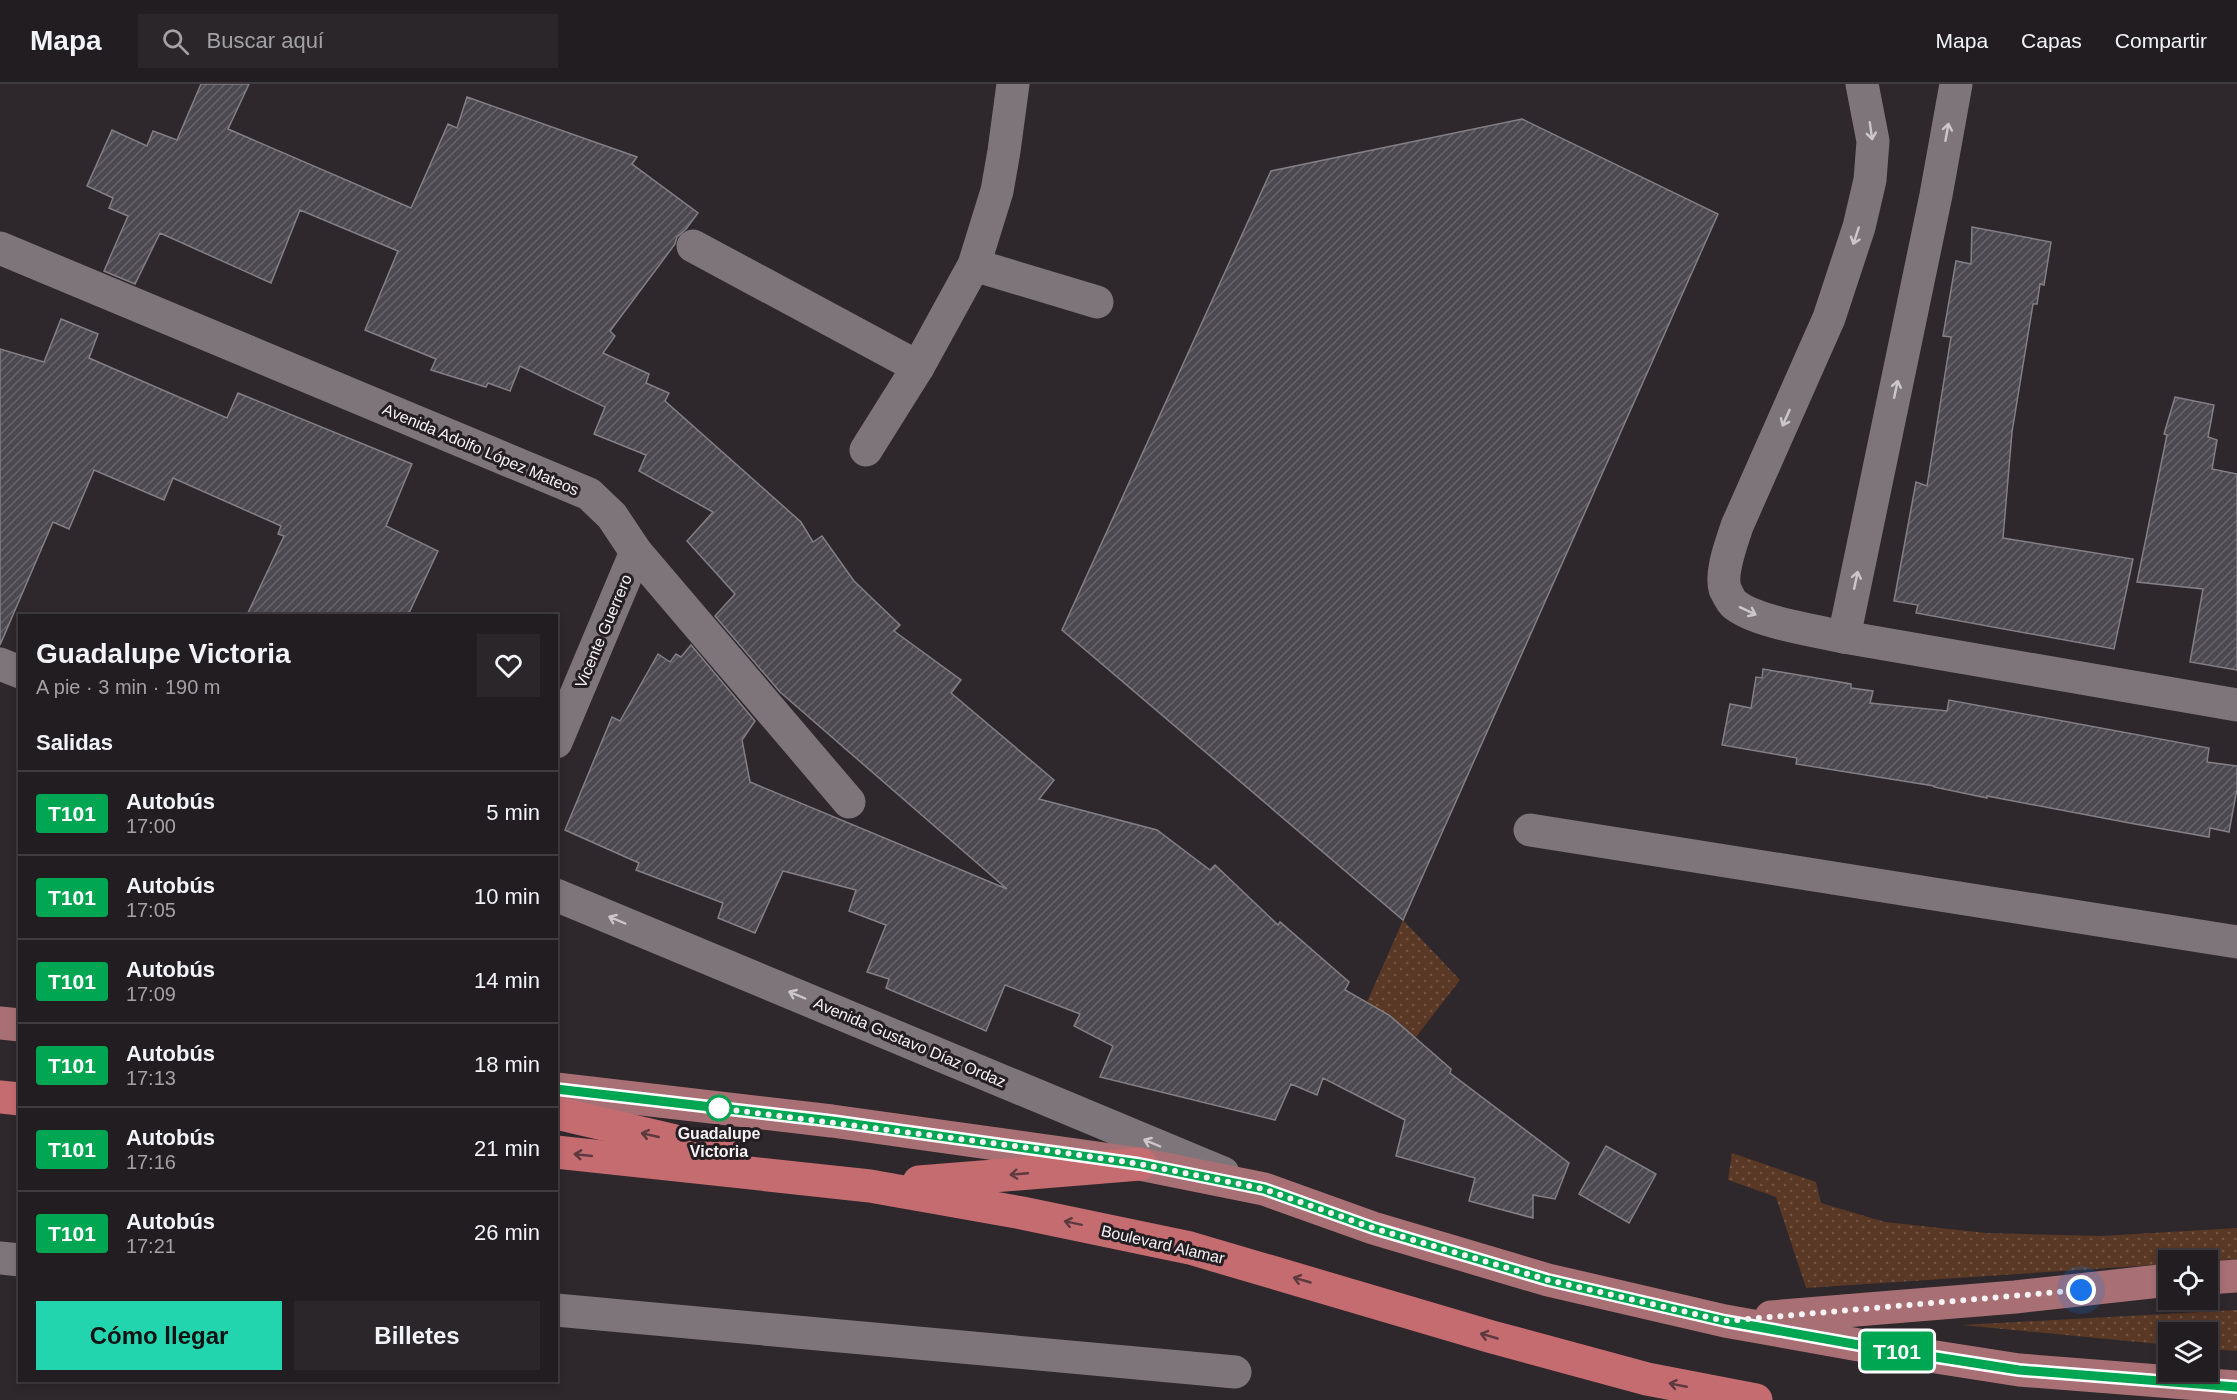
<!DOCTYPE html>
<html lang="es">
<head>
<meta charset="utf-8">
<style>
  body { margin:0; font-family:Arial,sans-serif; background:#2a2629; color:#f1f3f6; height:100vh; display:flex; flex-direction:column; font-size:22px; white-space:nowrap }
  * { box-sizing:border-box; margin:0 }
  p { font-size:20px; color:#a2a2a5 }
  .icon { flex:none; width:33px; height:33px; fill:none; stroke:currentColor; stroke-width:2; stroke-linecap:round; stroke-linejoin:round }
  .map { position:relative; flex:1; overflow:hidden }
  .drawer { position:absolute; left:18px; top:530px; width:540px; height:768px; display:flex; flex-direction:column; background:#221d20; border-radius:0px; box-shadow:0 3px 9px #0003,0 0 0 2px #3f3b3e }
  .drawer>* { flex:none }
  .badge { padding:0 12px; border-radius:4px; font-size:21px; line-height:39px }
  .controls { position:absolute; left:2158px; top:1166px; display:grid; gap:12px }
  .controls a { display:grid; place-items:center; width:60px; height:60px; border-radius:0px; background:#221d20; box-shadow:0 3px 9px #0003,0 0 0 2px #3f3b3e; font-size:30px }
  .you { position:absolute; width:30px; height:30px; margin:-15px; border:4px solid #fff; border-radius:50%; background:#1a73e8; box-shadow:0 0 0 9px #1a73e833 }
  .map>.badge { position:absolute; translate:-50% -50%; box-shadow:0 0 0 3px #fff }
  h2 { padding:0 18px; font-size:22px; line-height:54px }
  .round { display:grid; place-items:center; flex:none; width:63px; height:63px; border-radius:0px; background:#2a2629 }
  .head { display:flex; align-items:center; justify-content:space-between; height:102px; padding:0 18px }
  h1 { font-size:28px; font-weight:700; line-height:45px }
  .button { display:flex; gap:12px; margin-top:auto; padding:12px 18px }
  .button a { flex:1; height:69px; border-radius:0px; background:#22d5af; color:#111; font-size:24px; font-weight:700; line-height:69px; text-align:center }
  .button a+a { background:#2a2629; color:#f1f3f6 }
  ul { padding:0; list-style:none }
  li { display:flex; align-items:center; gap:18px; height:84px; padding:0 18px; border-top:2px solid #3f3b3e }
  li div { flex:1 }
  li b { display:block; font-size:22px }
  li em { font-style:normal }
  li .badge { min-width:66px; font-weight:700; text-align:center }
  header { display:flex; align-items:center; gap:36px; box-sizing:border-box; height:84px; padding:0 30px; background:#221d20; border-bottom:2px solid #3f3b3e }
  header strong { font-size:28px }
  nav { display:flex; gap:33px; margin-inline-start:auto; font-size:21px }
  .search { width:420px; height:54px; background:#2a2629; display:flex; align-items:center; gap:15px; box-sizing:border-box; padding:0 21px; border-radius:0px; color:#a2a2a5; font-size:22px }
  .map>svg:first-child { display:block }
  .green { fill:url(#green-dots) }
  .building { fill:url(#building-hatch); stroke:#837f87; stroke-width:1.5 }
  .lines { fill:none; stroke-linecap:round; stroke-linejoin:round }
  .minor { stroke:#7d7579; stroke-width:33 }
  .major { stroke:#a87074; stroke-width:33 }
  .highway { stroke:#c56c71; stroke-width:33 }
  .oneway { stroke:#ccc7ca }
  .oneway2 { stroke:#5c393e }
  .line-casing { stroke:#fff; stroke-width:14 }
  .line { stroke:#00a651; stroke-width:9 }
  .walk { stroke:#f7f3f5; stroke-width:6; stroke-dasharray:0 10.8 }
  .stop-dot { fill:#fff; stroke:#00a651; stroke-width:3 }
  .labels { text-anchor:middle; stroke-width:6; stroke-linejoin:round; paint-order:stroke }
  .street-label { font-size:16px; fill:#f7f3f5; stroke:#241e22 }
  .stop-label { font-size:16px; font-weight:bold; fill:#f7f3f5; stroke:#241e22 }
</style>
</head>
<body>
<header>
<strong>Mapa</strong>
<div class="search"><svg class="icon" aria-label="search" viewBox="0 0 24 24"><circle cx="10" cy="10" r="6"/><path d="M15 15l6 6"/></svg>Buscar aquí</div>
<nav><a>Mapa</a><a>Capas</a><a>Compartir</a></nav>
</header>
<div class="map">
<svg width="2237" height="1316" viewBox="0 0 2237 1316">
  <defs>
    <pattern id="green-dots" width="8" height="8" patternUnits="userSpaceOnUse" patternTransform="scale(1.5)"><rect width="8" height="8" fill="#593825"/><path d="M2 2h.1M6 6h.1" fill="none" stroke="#725545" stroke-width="1.8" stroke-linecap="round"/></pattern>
    <pattern id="building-hatch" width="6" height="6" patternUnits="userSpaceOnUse" patternTransform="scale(1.5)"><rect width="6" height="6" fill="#4c4950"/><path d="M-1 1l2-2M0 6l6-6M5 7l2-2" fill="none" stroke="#67646a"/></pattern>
  </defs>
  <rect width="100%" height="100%" fill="#2e272b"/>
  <g class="green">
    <polygon points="1403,836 1460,896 1413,957 1364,925"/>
    <polygon points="1732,1069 1816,1098 1821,1119 1885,1138 1986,1149 2102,1152 2237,1144 2237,1175 2208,1177 2169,1176 2169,1180 1806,1204 1776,1113 1728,1096"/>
    <polygon points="2237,1226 2237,1267 2208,1265 2208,1248 2169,1248 2169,1261 1961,1241"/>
  </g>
  <g class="building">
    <polygon points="201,0 249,0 228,45 411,124 448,40 457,44 467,13 637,73 632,80 698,129 686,145 677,153 675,160 610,247 615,252 603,269 649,290 646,299 669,309 665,317 801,438 813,458 822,452 854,497 900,541 894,547 961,596 951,609 1054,696 1039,715 1157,746 1210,786 1215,781 1278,841 1280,838 1349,898 1345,906 1389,931 1451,985 1450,989 1569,1079 1555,1115 1533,1111 1533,1134 1469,1117 1475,1094 1396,1072 1405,1036 1323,994 1317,1011 1291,1000 1275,1036 1100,993 1113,962 1074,942 1080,930 1005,901 986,947 886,904 889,895 867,888 886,841 849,827 856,806 783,787 755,849 718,834 723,819 636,786 639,779 565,746 612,633 620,637 658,570 670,578 676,570 681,573 691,561 755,637 742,656 750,698 1007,805 780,608 715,532 735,510 687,457 713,428 639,387 646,371 594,350 605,323 520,282 510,307 488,299 486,303 431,286 436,275 365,246 398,167 300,126 271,199 160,149 135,200 104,187 128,132 109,124 113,114 87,102 112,46 147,62 153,47 177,56"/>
    <polygon points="1522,35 1718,130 1403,836 1062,546 1271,87"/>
    <polygon points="1972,143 2051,158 2044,201 2040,200 2037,220 2033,220 2012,348 2003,454 2133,475 2114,565 1916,529 1918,521 1894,517 1916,398 1927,402 1951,253 1943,252 1956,177 1971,180"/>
    <polygon points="61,235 98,250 89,274 227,334 238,309 412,380 386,442 438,467 408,531 247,531 284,452 278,450 281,442 173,394 164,416 94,386 69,445 53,438 0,561 0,265 44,278"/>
    <polygon points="2175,313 2214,321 2208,353 2217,356 2212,385 2237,390 2237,586 2190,578 2203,505 2137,498 2167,351 2164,350"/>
    <polygon points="1763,585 1851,600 1851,604 1873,607 1870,619 1947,627 1949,616 2209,664 2207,678 2237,682 2237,705 2229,748 2210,744 2209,753 2135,740 1987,712 1987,714 1934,703 1934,702 1796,680 1797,674 1722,661 1730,620 1751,624 1756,593 1762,594"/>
    <polygon points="1606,1062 1656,1090 1629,1139 1579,1110"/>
  </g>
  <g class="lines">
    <g class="minor">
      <path d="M 1862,0 L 1873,57 L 1870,96 L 1859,143 L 1829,234 L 1737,442 C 1732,458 1720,488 1725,505 C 1727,509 1731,518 1734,520 C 1755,538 1817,547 1844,553 L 2237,621"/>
      <polyline points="693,162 918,283"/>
      <polyline points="0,164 589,410 612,432 636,468 849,718"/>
      <polyline points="974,181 1097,218"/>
      <polyline points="866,366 918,283 974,181 997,107 1004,67 1013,0"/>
      <polyline points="1844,553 1936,111 1956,0"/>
      <polyline points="0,580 20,588"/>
      <polyline points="556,658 636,468"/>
      <polyline points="1530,746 2237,858"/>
      <polyline points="556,811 1223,1089"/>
      <polyline points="0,1174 20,1176"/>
      <polyline points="556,1226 1235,1288"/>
    </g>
    <g class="major">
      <polyline points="0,939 20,941"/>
      <polyline points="556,1005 832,1037 1140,1080 1264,1105 1373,1144 1548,1196 1725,1237 1859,1261 2019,1286 2237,1303"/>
      <polyline points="2208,1194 2237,1192"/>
      <polyline points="1771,1233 2015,1213 2169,1196"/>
    </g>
    <g class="highway">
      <polyline points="0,1013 20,1015"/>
      <polyline points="556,1029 727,1069"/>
      <polyline points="556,1068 870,1102 1022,1129 1190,1164 1492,1253 1647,1295 1756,1316"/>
      <polyline points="919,1098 1140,1080"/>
    </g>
  </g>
  <defs><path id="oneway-shaft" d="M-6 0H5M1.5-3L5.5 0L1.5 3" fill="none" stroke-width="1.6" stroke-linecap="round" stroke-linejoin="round" transform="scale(1.5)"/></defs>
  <g class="oneway">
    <use href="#oneway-shaft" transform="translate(1871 47) rotate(82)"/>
    <use href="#oneway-shaft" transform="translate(1947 48) rotate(-80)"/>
    <use href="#oneway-shaft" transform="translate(1856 152) rotate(108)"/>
    <use href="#oneway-shaft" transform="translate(1896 305) rotate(-78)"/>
    <use href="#oneway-shaft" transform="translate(1786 334) rotate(114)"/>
    <use href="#oneway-shaft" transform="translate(1856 496) rotate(-78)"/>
    <use href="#oneway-shaft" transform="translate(1748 527) rotate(25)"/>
    <use href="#oneway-shaft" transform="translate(617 836) rotate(-157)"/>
    <use href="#oneway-shaft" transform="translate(797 911) rotate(-157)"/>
    <use href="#oneway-shaft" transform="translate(1152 1059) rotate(-157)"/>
  </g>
  <g class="oneway2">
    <use href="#oneway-shaft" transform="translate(650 1051) rotate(-167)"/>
    <use href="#oneway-shaft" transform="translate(583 1071) rotate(-174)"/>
    <use href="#oneway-shaft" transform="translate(1019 1090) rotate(175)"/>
    <use href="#oneway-shaft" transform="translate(1073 1139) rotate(-168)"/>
    <use href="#oneway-shaft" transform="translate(1302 1196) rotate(-164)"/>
    <use href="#oneway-shaft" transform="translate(1489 1252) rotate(-164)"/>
    <use href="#oneway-shaft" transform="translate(1678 1301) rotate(-169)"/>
  </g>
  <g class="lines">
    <defs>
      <polyline id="line" points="556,1005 832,1037 1140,1080 1264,1105 1373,1144 1548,1196 1725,1237 1859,1261 2019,1286 2237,1303"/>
    </defs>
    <use href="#line" class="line-casing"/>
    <use href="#line" class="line"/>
    <polyline class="walk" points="719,1024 717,1024 1038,1065 1140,1080 1264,1105 1373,1144 1548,1196 1725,1237 2081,1206"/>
  </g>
  <circle class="stop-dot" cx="719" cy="1024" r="12"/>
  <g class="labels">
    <g class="street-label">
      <text transform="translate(481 365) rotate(23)" y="6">Avenida Adolfo López Mateos</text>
      <text transform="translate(603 547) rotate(-67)" y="6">Vicente Guerrero</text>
      <text transform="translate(910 958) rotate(23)" y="6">Avenida Gustavo Díaz Ordaz</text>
      <text transform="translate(1163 1160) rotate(13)" y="6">Boulevard Alamar</text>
    </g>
    <g class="stop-label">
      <text x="719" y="1055">Guadalupe<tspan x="719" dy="18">Victoria</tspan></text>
    </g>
  </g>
</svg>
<div class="controls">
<a><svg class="icon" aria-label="locate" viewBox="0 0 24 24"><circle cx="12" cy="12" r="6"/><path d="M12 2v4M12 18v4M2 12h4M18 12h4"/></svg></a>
<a><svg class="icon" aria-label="layers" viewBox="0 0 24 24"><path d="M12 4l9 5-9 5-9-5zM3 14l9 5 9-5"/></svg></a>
</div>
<div class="you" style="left:2081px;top:1206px"></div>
<b class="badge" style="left:1897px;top:1267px;background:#00a651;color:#fff">T101</b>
<section class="drawer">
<div class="head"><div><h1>Guadalupe Victoria</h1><p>A pie · 3 min · 190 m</p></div><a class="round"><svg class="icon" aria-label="heart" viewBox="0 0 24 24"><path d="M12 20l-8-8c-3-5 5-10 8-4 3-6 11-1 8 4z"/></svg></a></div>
<h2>Salidas</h2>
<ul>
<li><span class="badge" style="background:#00a651;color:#fff">T101</span><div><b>Autobús</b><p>17:00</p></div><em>5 min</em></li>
<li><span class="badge" style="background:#00a651;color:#fff">T101</span><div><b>Autobús</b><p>17:05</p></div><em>10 min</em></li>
<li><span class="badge" style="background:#00a651;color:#fff">T101</span><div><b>Autobús</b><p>17:09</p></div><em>14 min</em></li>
<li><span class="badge" style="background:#00a651;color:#fff">T101</span><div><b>Autobús</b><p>17:13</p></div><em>18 min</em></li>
<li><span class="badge" style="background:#00a651;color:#fff">T101</span><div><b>Autobús</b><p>17:16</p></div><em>21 min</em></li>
<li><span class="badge" style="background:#00a651;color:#fff">T101</span><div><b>Autobús</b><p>17:21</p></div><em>26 min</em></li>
</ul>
<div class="button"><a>Cómo llegar</a><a>Billetes</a></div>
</section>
</div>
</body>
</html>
